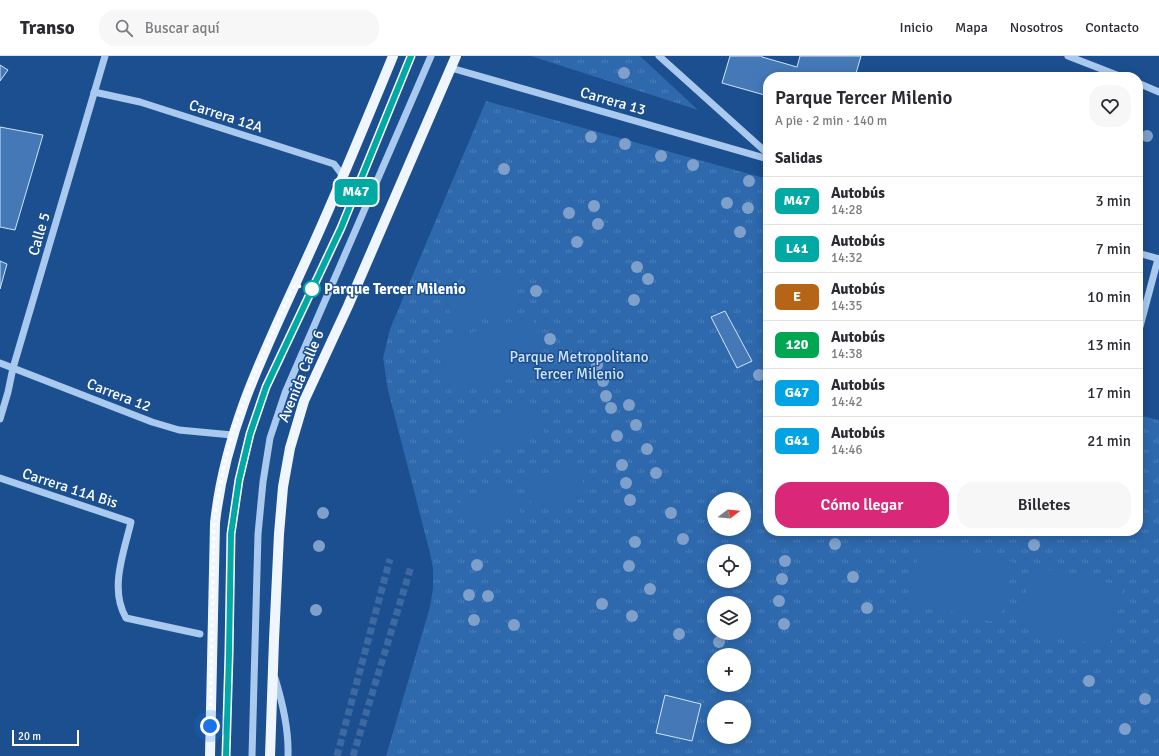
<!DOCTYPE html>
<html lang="es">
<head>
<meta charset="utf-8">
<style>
  body { margin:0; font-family:Signika,sans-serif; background:#f7f7f7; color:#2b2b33; height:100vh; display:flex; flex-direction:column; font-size:15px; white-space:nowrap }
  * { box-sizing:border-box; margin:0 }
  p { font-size:13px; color:#7c7c81 }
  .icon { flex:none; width:22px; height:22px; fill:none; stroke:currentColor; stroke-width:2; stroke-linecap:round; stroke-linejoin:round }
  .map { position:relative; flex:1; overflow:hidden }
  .details { position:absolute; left:763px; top:16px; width:380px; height:464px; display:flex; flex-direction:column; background:#fff; border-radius:16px; box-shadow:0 2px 10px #0003 }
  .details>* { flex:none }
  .badge { padding:0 8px; border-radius:6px; font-size:14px; line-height:26px }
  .needle { width:26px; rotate:74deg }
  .controls { position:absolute; left:707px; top:436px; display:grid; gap:8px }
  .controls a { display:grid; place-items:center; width:44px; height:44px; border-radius:50%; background:#fff; box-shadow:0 2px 10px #0003; font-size:20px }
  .scale { position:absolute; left:12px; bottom:10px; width:67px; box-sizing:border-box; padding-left:4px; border:2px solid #fff; border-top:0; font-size:11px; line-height:14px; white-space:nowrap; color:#fff; -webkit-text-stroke:3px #1b4f8f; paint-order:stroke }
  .you { position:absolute; width:20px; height:20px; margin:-10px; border:3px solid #fff; border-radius:50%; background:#1a73e8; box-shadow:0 0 0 6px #1a73e833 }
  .map>.badge { position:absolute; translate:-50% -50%; box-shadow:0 0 0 2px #fff }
  h2 { padding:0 12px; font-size:15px; line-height:36px }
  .round { display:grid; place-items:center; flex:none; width:42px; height:42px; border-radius:16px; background:#f7f7f7 }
  .head { display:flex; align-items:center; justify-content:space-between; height:68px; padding:0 12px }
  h1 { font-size:19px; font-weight:600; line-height:30px }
  .primary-button { display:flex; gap:8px; margin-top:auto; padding:8px 12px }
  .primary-button a { flex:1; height:46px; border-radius:16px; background:#db2777; color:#fff; font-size:16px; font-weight:600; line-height:46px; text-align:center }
  .primary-button a+a { background:#f7f7f7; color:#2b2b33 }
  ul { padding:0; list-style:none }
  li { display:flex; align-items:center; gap:12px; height:48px; padding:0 12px; border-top:1px solid #e1e1e2 }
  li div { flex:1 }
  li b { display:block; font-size:15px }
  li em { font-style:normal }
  li .badge { min-width:44px; font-weight:700; text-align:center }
  header { display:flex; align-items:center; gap:24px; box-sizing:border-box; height:56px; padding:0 20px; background:#fff; border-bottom:1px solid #e1e1e2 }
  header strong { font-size:19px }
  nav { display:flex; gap:22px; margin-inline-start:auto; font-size:14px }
  .search { width:280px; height:36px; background:#f7f7f7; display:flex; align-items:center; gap:10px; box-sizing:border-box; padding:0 14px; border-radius:16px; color:#7c7c81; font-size:15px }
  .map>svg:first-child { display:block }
  .grass { fill:url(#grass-tufts); fill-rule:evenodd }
  .pitch { fill:#2e69ad }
  .building { fill:#4478b7; stroke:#cfe3fa }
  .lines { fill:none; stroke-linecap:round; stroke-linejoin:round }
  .minor-tunnel { stroke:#3d69a0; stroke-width:7; stroke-dasharray:7 3.5; stroke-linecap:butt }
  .minor { stroke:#a9c9ee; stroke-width:7 }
  .major { stroke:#f0f6ff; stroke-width:10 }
  .tree { fill:#7ea0ca }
  .line-casing { stroke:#fff; stroke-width:9 }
  .line { stroke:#00a9a4; stroke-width:6 }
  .walk { stroke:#fff; stroke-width:4; stroke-dasharray:0 7.2 }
  .stop-dot { fill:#fff; stroke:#00a9a4; stroke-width:2 }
  .labels { text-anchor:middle; stroke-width:3; stroke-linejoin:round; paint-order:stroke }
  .street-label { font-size:15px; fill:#fff; stroke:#1b4f8f }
  .stop-label { font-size:15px; font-weight:bold; fill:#fff; stroke:#1b4f8f; text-anchor:start }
  .park-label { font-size:15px; fill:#cfe3fa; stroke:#1b4f8f }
</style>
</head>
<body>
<header>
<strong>Transo</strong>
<div class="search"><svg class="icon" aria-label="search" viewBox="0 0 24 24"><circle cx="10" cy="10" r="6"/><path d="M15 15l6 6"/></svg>Buscar aquí</div>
<nav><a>Inicio</a><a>Mapa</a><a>Nosotros</a><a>Contacto</a></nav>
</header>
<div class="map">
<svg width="1159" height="700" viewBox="0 0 1159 700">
  <defs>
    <pattern id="grass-tufts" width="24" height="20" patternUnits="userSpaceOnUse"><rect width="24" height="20" fill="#2e69ad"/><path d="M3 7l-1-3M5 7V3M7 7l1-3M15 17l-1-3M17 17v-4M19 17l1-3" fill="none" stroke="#4d80b9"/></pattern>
  </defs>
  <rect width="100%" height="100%" fill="#1b4f8f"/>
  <g class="grass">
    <polygon points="531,0 640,0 698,54"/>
    <path d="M 486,45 L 768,123 L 768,475 L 1091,475 L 1103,478 L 1104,475 L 1138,475 L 1138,359 L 1159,364 L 1159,700 L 386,700 L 430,551 L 433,532 L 433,513 L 430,497 L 388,334 L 383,302 L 390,273 ZM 714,443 L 744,443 L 744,473 L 714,473 ZM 714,495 L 744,495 L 744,525 L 714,525 ZM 714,547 L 744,547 L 744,577 L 714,577 ZM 714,599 L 744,599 L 744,629 L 714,629 ZM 714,651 L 744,651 L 744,681 L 714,681 Z"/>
  </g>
  <g class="pitch">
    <polygon points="511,214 521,252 454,271 443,234"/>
    <polygon points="532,260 547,311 452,337 438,286"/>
    <polygon points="536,347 545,378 470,400 460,369"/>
    <polygon points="577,409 586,439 533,454 524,424"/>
    <polygon points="513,428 521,458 468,474 460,443"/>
    <polygon points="922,485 1013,506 999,567 908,546"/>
    <polygon points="1032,510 1123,531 1109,592 1018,571"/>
  </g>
  <g class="building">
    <polygon points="730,0 762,0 762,1 797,11 800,0 861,0 855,21 768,21 768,40 722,27"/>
    <polygon points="0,9 8,14 0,25"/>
    <polygon points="0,71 43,79 15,174 0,171"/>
    <polygon points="0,205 7,208 0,233"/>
    <polygon points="725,255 752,305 737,312 711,261"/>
    <polygon points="665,639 701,648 692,685 656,677"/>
  </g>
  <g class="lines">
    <g class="minor-tunnel">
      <polyline points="337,700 390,503"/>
      <polyline points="353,700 411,511"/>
    </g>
    <g class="minor">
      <polyline points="659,0 768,98"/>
      <polyline points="1068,0 1122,21"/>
      <polyline points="451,12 768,103"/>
      <polyline points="1138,27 1159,36"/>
      <polyline points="94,36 140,46 334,108 343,120"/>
      <polyline points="1138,197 1159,203"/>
      <polyline points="1138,278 1158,203"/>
      <polyline points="0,307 152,366 179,374 232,379"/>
      <polyline points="0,363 8,336 13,312 105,0"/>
      <path d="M 0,422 L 131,466 C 124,496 109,533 126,562 L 200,578"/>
      <path d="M 275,622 C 283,648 289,673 288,700"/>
      <polyline points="226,700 229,598 231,478 239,424 250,378 266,331 341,172 411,0"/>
      <polyline points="252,700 258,478 263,426 270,382 285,337 431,0"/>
    </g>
    <g class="major">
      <path d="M 210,700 L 215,467 C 226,365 272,281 313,189 C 341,127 367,63 393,0"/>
      <polyline points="270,700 274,584 279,478 283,431 290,392 304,345 348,250 456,0"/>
    </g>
  </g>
  <g class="tree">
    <circle cx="624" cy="17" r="6"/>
    <circle cx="1147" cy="80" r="6"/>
    <circle cx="591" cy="81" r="6"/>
    <circle cx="625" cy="88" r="6"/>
    <circle cx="661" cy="100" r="6"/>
    <circle cx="693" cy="109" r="6"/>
    <circle cx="504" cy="113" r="6"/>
    <circle cx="749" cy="125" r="6"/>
    <circle cx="727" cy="147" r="6"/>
    <circle cx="594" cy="150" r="6"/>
    <circle cx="748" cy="152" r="6"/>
    <circle cx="569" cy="157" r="6"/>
    <circle cx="598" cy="168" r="6"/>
    <circle cx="740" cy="176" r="6"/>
    <circle cx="577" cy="186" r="6"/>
    <circle cx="637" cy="211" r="6"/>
    <circle cx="648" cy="223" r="6"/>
    <circle cx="536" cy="235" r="6"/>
    <circle cx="634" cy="244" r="6"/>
    <circle cx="550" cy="283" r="6"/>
    <circle cx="597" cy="309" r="6"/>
    <circle cx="759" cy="319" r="6"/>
    <circle cx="603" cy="325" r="6"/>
    <circle cx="606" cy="340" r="6"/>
    <circle cx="629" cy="349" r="6"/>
    <circle cx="611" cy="352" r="6"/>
    <circle cx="636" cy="369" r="6"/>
    <circle cx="617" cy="380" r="6"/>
    <circle cx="647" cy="393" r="6"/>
    <circle cx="622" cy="409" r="6"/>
    <circle cx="656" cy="417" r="6"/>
    <circle cx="626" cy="427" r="6"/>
    <circle cx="630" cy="444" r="6"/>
    <circle cx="323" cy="457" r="6"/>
    <circle cx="671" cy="457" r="6"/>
    <circle cx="683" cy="483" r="6"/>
    <circle cx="635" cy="486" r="6"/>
    <circle cx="835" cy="488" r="6"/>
    <circle cx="1034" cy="489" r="6"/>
    <circle cx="319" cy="490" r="6"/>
    <circle cx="785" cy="505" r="6"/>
    <circle cx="477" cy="509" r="6"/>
    <circle cx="629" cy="510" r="6"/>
    <circle cx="853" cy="521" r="6"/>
    <circle cx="782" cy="523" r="6"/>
    <circle cx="650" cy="533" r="6"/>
    <circle cx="469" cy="539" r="6"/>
    <circle cx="488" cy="540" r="6"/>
    <circle cx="779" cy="545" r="6"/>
    <circle cx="602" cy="548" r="6"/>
    <circle cx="867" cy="552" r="6"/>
    <circle cx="316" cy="554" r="6"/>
    <circle cx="632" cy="560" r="6"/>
    <circle cx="474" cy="564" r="6"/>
    <circle cx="784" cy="568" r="6"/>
    <circle cx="514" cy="569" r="6"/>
    <circle cx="679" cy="578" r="6"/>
    <circle cx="719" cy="586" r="6"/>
    <circle cx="1089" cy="625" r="6"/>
    <circle cx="1145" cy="643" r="6"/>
    <circle cx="1125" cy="673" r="6"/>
  </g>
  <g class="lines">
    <defs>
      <polyline id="line" points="226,700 229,598 231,478 239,424 250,378 266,331 341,172 411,0"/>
    </defs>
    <use href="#line" class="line-casing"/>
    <use href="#line" class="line"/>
    <path class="walk" d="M 210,670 L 214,466 C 218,437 223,408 232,379 C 248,327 272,278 294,229 L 312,233"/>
  </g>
  <circle class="stop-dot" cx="312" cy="233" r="8"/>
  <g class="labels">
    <g class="street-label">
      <text transform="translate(613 45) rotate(16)" y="5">Carrera 13</text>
      <text transform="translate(226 60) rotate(18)" y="5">Carrera 12A</text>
      <text transform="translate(39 178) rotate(-74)" y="5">Calle 5</text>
      <text transform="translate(301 320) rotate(-68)" y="5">Avenida Calle 6</text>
      <text transform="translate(119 339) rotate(21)" y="5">Carrera 12</text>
      <text transform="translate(70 432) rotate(18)" y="5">Carrera 11A Bis</text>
    </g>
    <g class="stop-label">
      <text x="324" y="238">Parque Tercer Milenio</text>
    </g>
    <g class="park-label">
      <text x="579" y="306">Parque Metropolitano<tspan x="579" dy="17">Tercer Milenio</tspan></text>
    </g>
  </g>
</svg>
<div class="controls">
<a><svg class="needle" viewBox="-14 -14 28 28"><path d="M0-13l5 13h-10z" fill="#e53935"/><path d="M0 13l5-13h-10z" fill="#7c7c81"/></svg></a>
<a><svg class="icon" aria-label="locate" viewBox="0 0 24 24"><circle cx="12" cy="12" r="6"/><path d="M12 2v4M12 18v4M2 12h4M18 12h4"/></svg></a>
<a><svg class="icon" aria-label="layers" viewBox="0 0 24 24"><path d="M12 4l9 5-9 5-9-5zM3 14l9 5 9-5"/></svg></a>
<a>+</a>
<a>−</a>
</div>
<div class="scale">20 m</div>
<div class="you" style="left:210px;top:670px"></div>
<b class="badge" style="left:356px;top:136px;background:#00a9a4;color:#fff">M47</b>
<section class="details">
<div class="head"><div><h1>Parque Tercer Milenio</h1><p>A pie · 2 min · 140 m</p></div><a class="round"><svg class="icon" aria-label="heart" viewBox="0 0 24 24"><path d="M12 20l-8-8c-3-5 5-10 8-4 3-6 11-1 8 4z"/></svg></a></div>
<h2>Salidas</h2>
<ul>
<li><span class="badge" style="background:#00a9a4;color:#fff">M47</span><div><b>Autobús</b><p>14:28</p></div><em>3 min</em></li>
<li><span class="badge" style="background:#00a9a4;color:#fff">L41</span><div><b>Autobús</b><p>14:32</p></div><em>7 min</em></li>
<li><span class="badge" style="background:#b66516;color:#fff">E</span><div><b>Autobús</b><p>14:35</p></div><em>10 min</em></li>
<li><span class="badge" style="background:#00a651;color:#fff">120</span><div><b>Autobús</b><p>14:38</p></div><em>13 min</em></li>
<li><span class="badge" style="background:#01a3e3;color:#fff">G47</span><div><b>Autobús</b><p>14:42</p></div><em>17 min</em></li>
<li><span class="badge" style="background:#01a3e3;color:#fff">G41</span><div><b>Autobús</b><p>14:46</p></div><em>21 min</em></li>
</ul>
<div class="primary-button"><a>Cómo llegar</a><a>Billetes</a></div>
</section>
</div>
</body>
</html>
